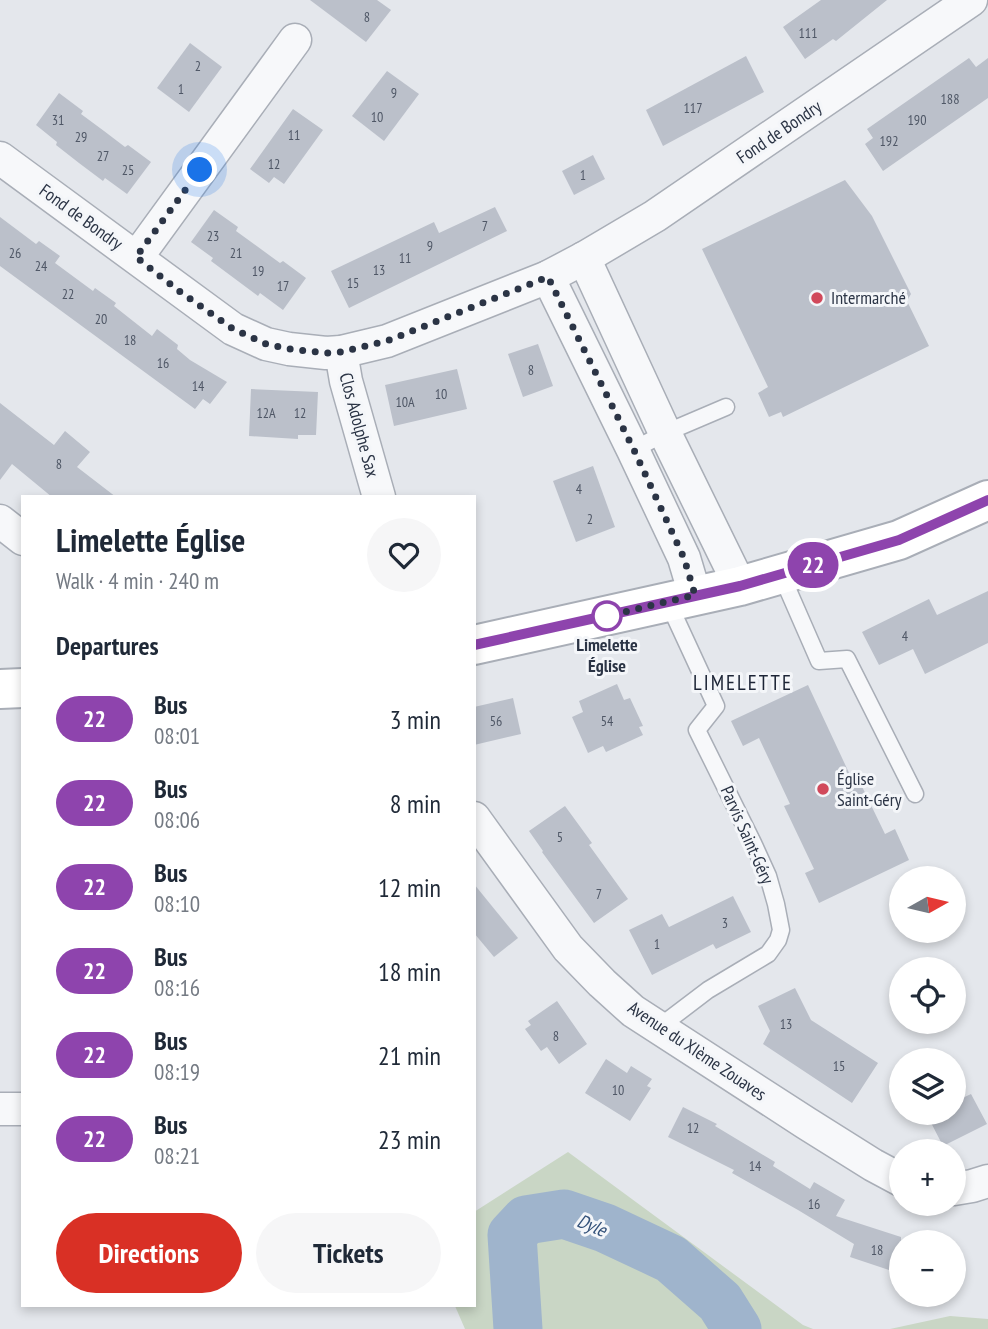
<!DOCTYPE html>
<html lang="en">
<head>
<meta charset="utf-8">
<style>
  body { margin:0; font-family:"PT Sans Narrow",sans-serif; background:#f6f6f7; color:#1f2937; height:100vh; display:flex; flex-direction:column; font-size:26px; white-space:nowrap }
  * { box-sizing:border-box; margin:0 }
  p { font-size:23px; color:#747a83 }
  .icon { flex:none; width:38px; height:38px; fill:none; stroke:currentColor; stroke-width:2; stroke-linecap:round; stroke-linejoin:round }
  .map { position:relative; flex:1; overflow:hidden }
  .drawer { position:absolute; left:21px; top:495px; width:455px; height:812px; display:flex; flex-direction:column; background:#fff; border-radius:0px; box-shadow:0 4px 10px #0003 }
  .drawer>* { flex:none }
  .badge { padding:0 14px; border-radius:23px; font-size:24px; line-height:46px }
  .needle { width:46px; rotate:82deg }
  .controls { position:absolute; left:889px; top:866px; display:grid; gap:14px }
  .controls a { display:grid; place-items:center; width:77px; height:77px; border-radius:50%; background:#fff; box-shadow:0 4px 10px #0003; font-size:35px }
  .you { position:absolute; width:35px; height:35px; margin:-18px; border:5px solid #fff; border-radius:50%; background:#1a73e8; box-shadow:0 0 0 10px #1a73e833 }
  .map>.badge { position:absolute; translate:-50% -50%; box-shadow:0 0 0 4px #fff }
  h2 { padding:0 35px; font-size:26px; line-height:63px }
  .round { display:grid; place-items:center; flex:none; width:74px; height:74px; border-radius:37px; background:#f6f6f7 }
  .summary { display:flex; align-items:center; justify-content:space-between; height:119px; padding:0 35px }
  h1 { font-size:33px; font-weight:600; line-height:52px }
  .primary-button { display:flex; gap:14px; margin-top:auto; padding:14px 35px }
  .primary-button a { flex:1; height:80px; border-radius:42px; background:#d93025; color:#fff; font-size:28px; font-weight:600; line-height:80px; text-align:center }
  .primary-button a+a { background:#f6f6f7; color:#1f2937 }
  ul { padding:0; list-style:none }
  li { display:flex; align-items:center; gap:21px; height:84px; padding:0 35px }
  li div { flex:1 }
  li b { display:block; font-size:26px }
  li em { font-style:normal }
  li .badge { min-width:77px; font-weight:700; text-align:center }
  .map>svg:first-child { display:block }
  .green { fill:#c9d6c5 }
  .lines { fill:none; stroke-linecap:round; stroke-linejoin:round }
  .river { stroke:#9fb4cc; stroke-width:49 }
  .building { fill:#bbc0ca }
  .lane-casing { stroke:#a9aeb7; stroke-width:19 }
  .street-casing { stroke:#a9aeb7; stroke-width:35 }
  .secondary-casing { stroke:#a9aeb7; stroke-width:42 }
  .lane { stroke:#f7f8fa; stroke-width:16 }
  .street { stroke:#f7f8fa; stroke-width:32 }
  .secondary { stroke:#fff; stroke-width:38 }
  .line-casing { stroke:#fff; stroke-width:16 }
  .line { stroke:#8e44ad; stroke-width:10 }
  .walk { stroke:#2b3445; stroke-width:7; stroke-dasharray:0 12.6 }
  .poi-dot { fill:#d1495b; stroke:#f4f6f9; stroke-width:2.5 }
  .stop-dot { fill:#fff; stroke:#8e44ad; stroke-width:3.5 }
  .labels { text-anchor:middle; stroke-width:6; stroke-linejoin:round; paint-order:stroke }
  .number-label { font-size:14px; fill:#4f5766 }
  .street-label { font-size:18px; fill:#2b3445; stroke:#f4f6f9 }
  .poi-label { font-size:18px; fill:#2b3445; stroke:#f4f6f9; text-anchor:start }
  .stop-label { font-size:18px; font-weight:bold; fill:#2b3445; stroke:#f4f6f9 }
  .water-label { font-size:19px; font-style:italic; fill:#34527a; stroke:#f4f6f9 }
  .quarter-label { font-size:21px; letter-spacing:2px; fill:#1d2536; stroke:#f4f6f9 }
</style>
</head>
<body>
<div class="map">
<svg width="988" height="1329" viewBox="0 0 988 1329">
  <rect width="100%" height="100%" fill="#e4e7ec"/>
  <g class="green">
    <polygon points="568,1152 803,1325 813,1329 465,1329 455,1306 474,1306 474,1212"/>
    <polygon points="950,1316 988,1319 988,1329 890,1329"/>
  </g>
  <g class="lines">
    <polyline class="river" points="518,1329 512,1235 526,1220 564,1214 605,1228 671,1259 720,1302 737,1329"/>
  </g>
  <g class="building">
    <polygon points="310,0 377,0 391,10 366,42"/>
    <polygon points="821,0 887,0 836,41 833,39 805,59 783,27"/>
    <polygon points="190,43 222,67 189,112 157,88"/>
    <polygon points="746,56 764,92 663,146 646,110"/>
    <polygon points="969,58 976,67 988,58 988,98 883,171 865,144 873,138 867,129"/>
    <polygon points="387,71 419,94 384,141 352,116"/>
    <polygon points="59,93 83,111 81,114 104,131 125,147 128,145 151,162 127,194 105,178 103,181 79,163 56,145 57,142 36,125"/>
    <polygon points="293,109 323,130 284,184 274,177 269,183 250,169"/>
    <polygon points="593,155 605,179 574,195 562,171"/>
    <polygon points="845,180 872,216 911,294 907,301 929,346 783,417 781,412 769,417 758,393 768,387 702,249"/>
    <polygon points="495,207 507,231 349,308 331,271 434,222 439,233"/>
    <polygon points="214,210 238,227 236,231 280,263 283,261 306,278 283,310 260,293 258,296 211,261 213,258 191,242"/>
    <polygon points="0,217 36,244 39,241 60,256 55,263 93,291 95,288 116,303 114,306 152,336 157,329 178,345 177,349 190,360 227,382 210,404 203,399 195,409 0,266"/>
    <polygon points="538,344 553,386 523,397 508,354"/>
    <polygon points="457,369 467,409 394,426 385,385"/>
    <polygon points="251,389 318,392 316,435 298,435 298,439 249,436"/>
    <polygon points="0,403 54,445 65,431 90,452 77,467 116,497 52,497 12,464 0,480"/>
    <polygon points="593,466 615,527 576,542 553,481"/>
    <polygon points="988,591 988,643 925,674 913,649 879,665 862,632 929,599 937,615"/>
    <polygon points="617,684 624,700 630,698 643,726 639,727 643,735 606,752 603,746 588,753 572,717 583,712 579,701"/>
    <polygon points="808,685 850,775 855,772 885,834 895,829 909,860 819,903 805,873 814,869 784,806 790,804 759,738 743,746 731,721"/>
    <polygon points="513,698 521,734 474,745 474,707"/>
    <polygon points="565,806 592,843 589,845 628,899 594,923 542,852 543,851 529,831"/>
    <polygon points="474,884 518,938 494,957 474,933"/>
    <polygon points="733,896 751,932 716,949 713,944 652,975 629,930 662,914 669,927"/>
    <polygon points="795,988 811,1020 878,1063 852,1103 763,1044 770,1031 758,1006"/>
    <polygon points="557,1001 587,1044 559,1064 547,1047 541,1051 525,1029 531,1025 528,1021"/>
    <polygon points="606,1059 627,1073 631,1066 652,1079 647,1086 651,1088 630,1121 585,1093"/>
    <polygon points="971,1094 987,1124 943,1146 926,1113 954,1113 954,1102"/>
    <polygon points="683,1107 717,1124 715,1126 775,1162 773,1166 810,1189 814,1182 845,1200 836,1216 901,1237 901,1274 850,1257 854,1244 798,1210 732,1173 734,1170 668,1137"/>
  </g>
  <g class="lines">
    <defs>
      <g id="lane">
        <polyline points="633,450 665,433 726,407"/>
        <polyline points="781,574 819,661 847,659 915,794"/>
        <polyline points="658,1028 708,990 768,954 778,940 781,930 776,904 768,876 753,843 697,730 716,706 668,602"/>
      </g>
      <g id="street">
        <polyline points="0,158 233,329 266,344 289,349 326,353 341,352 387,341 548,277 584,258 655,216 971,0"/>
        <polyline points="137,257 295,40"/>
        <polyline points="584,258 665,433 740,586"/>
        <polyline points="548,277 633,450 684,558 695,595"/>
        <polyline points="341,352 346,381 379,497"/>
        <polyline points="0,521 23,539"/>
        <polyline points="474,818 568,948 602,983 633,1011 806,1123 873,1165 901,1180"/>
        <polyline points="0,1109 23,1109"/>
        <polyline points="954,1189 972,1186 988,1181"/>
      </g>
      <g id="secondary">
        <polyline points="474,645 740,586 899,540 988,500"/>
        <polyline points="0,689 23,688"/>
      </g>
    </defs>
    <use href="#lane" class="lane-casing"/>
    <use href="#street" class="street-casing"/>
    <use href="#secondary" class="secondary-casing"/>
    <use href="#lane" class="lane"/>
    <use href="#street" class="street"/>
    <use href="#secondary" class="secondary"/>
  </g>
  <g class="lines">
    <defs>
      <polyline id="line" points="474,645 740,586 899,540 988,500"/>
    </defs>
    <use href="#line" class="line-casing"/>
    <use href="#line" class="line"/>
    <polyline class="walk" points="200,170 136,257 179,291 233,329 266,344 289,349 326,353 341,352 387,341 548,277 634,450 684,558 695,595 607,616"/>
  </g>
  <g class="poi-dot">
    <circle cx="817" cy="298" r="7"/>
    <circle cx="823" cy="789" r="7"/>
  </g>
  <circle class="stop-dot" cx="607" cy="616" r="14"/>
  <g class="labels">
    <g class="number-label">
      <text x="367" y="22">8</text>
      <text x="808" y="38">111</text>
      <text x="198" y="71">2</text>
      <text x="181" y="94">1</text>
      <text x="394" y="98">9</text>
      <text x="950" y="104">188</text>
      <text x="693" y="113">117</text>
      <text x="377" y="122">10</text>
      <text x="58" y="125">31</text>
      <text x="917" y="125">190</text>
      <text x="294" y="140">11</text>
      <text x="81" y="142">29</text>
      <text x="889" y="146">192</text>
      <text x="103" y="161">27</text>
      <text x="274" y="169">12</text>
      <text x="128" y="175">25</text>
      <text x="583" y="180">1</text>
      <text x="485" y="231">7</text>
      <text x="213" y="241">23</text>
      <text x="430" y="251">9</text>
      <text x="15" y="258">26</text>
      <text x="236" y="258">21</text>
      <text x="405" y="263">11</text>
      <text x="41" y="271">24</text>
      <text x="379" y="275">13</text>
      <text x="258" y="276">19</text>
      <text x="353" y="288">15</text>
      <text x="283" y="291">17</text>
      <text x="68" y="299">22</text>
      <text x="101" y="324">20</text>
      <text x="130" y="345">18</text>
      <text x="163" y="368">16</text>
      <text x="531" y="375">8</text>
      <text x="198" y="391">14</text>
      <text x="441" y="399">10</text>
      <text x="405" y="407">10A</text>
      <text x="266" y="418">12A</text>
      <text x="300" y="418">12</text>
      <text x="59" y="469">8</text>
      <text x="579" y="494">4</text>
      <text x="590" y="524">2</text>
      <text x="905" y="641">4</text>
      <text x="496" y="726">56</text>
      <text x="607" y="726">54</text>
      <text x="560" y="842">5</text>
      <text x="599" y="899">7</text>
      <text x="725" y="928">3</text>
      <text x="657" y="949">1</text>
      <text x="786" y="1029">13</text>
      <text x="556" y="1041">8</text>
      <text x="839" y="1071">15</text>
      <text x="618" y="1095">10</text>
      <text x="693" y="1133">12</text>
      <text x="755" y="1171">14</text>
      <text x="814" y="1209">16</text>
      <text x="877" y="1255">18</text>
    </g>
    <g class="street-label">
      <text transform="translate(779 132) rotate(-34)" y="6">Fond de Bondry</text>
      <text transform="translate(81 217) rotate(36)" y="6">Fond de Bondry</text>
      <text transform="translate(359 425) rotate(75)" y="6">Clos Adolphe Sax</text>
      <text transform="translate(747 835) rotate(66)" y="6">Parvis Saint-Géry</text>
      <text transform="translate(697 1051) rotate(34)" y="6">Avenue du XIème Zouaves</text>
    </g>
    <g class="poi-label">
      <text x="831" y="304">Intermarché</text>
      <text x="837" y="785">Église<tspan x="837" dy="21">Saint-Géry</tspan></text>
    </g>
    <g class="stop-label">
      <text x="607" y="651">Limelette<tspan x="607" dy="21">Église</tspan></text>
    </g>
    <g class="water-label">
      <text transform="translate(592 1225) rotate(23)" y="7">Dyle</text>
    </g>
    <g class="quarter-label">
      <text x="743" y="690">LIMELETTE</text>
    </g>
  </g>
</svg>
<div class="controls">
<a><svg class="needle" viewBox="-14 -14 28 28"><path d="M0-13l5 13h-10z" fill="#e53935"/><path d="M0 13l5-13h-10z" fill="#747a83"/></svg></a>
<a><svg class="icon" aria-label="locate" viewBox="0 0 24 24"><circle cx="12" cy="12" r="6"/><path d="M12 2v4M12 18v4M2 12h4M18 12h4"/></svg></a>
<a><svg class="icon" aria-label="layers" viewBox="0 0 24 24"><path d="M12 4l9 5-9 5-9-5zM3 14l9 5 9-5"/></svg></a>
<a>+</a>
<a>−</a>
</div>
<div class="you" style="left:200px;top:170px"></div>
<b class="badge" style="left:813px;top:565px;background:#8e44ad;color:#fff">22</b>
<section class="drawer">
<div class="summary"><div><h1>Limelette Église</h1><p>Walk · 4 min · 240 m</p></div><a class="round"><svg class="icon" aria-label="heart" viewBox="0 0 24 24"><path d="M12 20l-8-8c-3-5 5-10 8-4 3-6 11-1 8 4z"/></svg></a></div>
<h2>Departures</h2>
<ul>
<li><span class="badge" style="background:#8e44ad;color:#fff">22</span><div><b>Bus</b><p>08:01</p></div><em>3 min</em></li>
<li><span class="badge" style="background:#8e44ad;color:#fff">22</span><div><b>Bus</b><p>08:06</p></div><em>8 min</em></li>
<li><span class="badge" style="background:#8e44ad;color:#fff">22</span><div><b>Bus</b><p>08:10</p></div><em>12 min</em></li>
<li><span class="badge" style="background:#8e44ad;color:#fff">22</span><div><b>Bus</b><p>08:16</p></div><em>18 min</em></li>
<li><span class="badge" style="background:#8e44ad;color:#fff">22</span><div><b>Bus</b><p>08:19</p></div><em>21 min</em></li>
<li><span class="badge" style="background:#8e44ad;color:#fff">22</span><div><b>Bus</b><p>08:21</p></div><em>23 min</em></li>
</ul>
<div class="primary-button"><a>Directions</a><a>Tickets</a></div>
</section>
</div>
</body>
</html>
